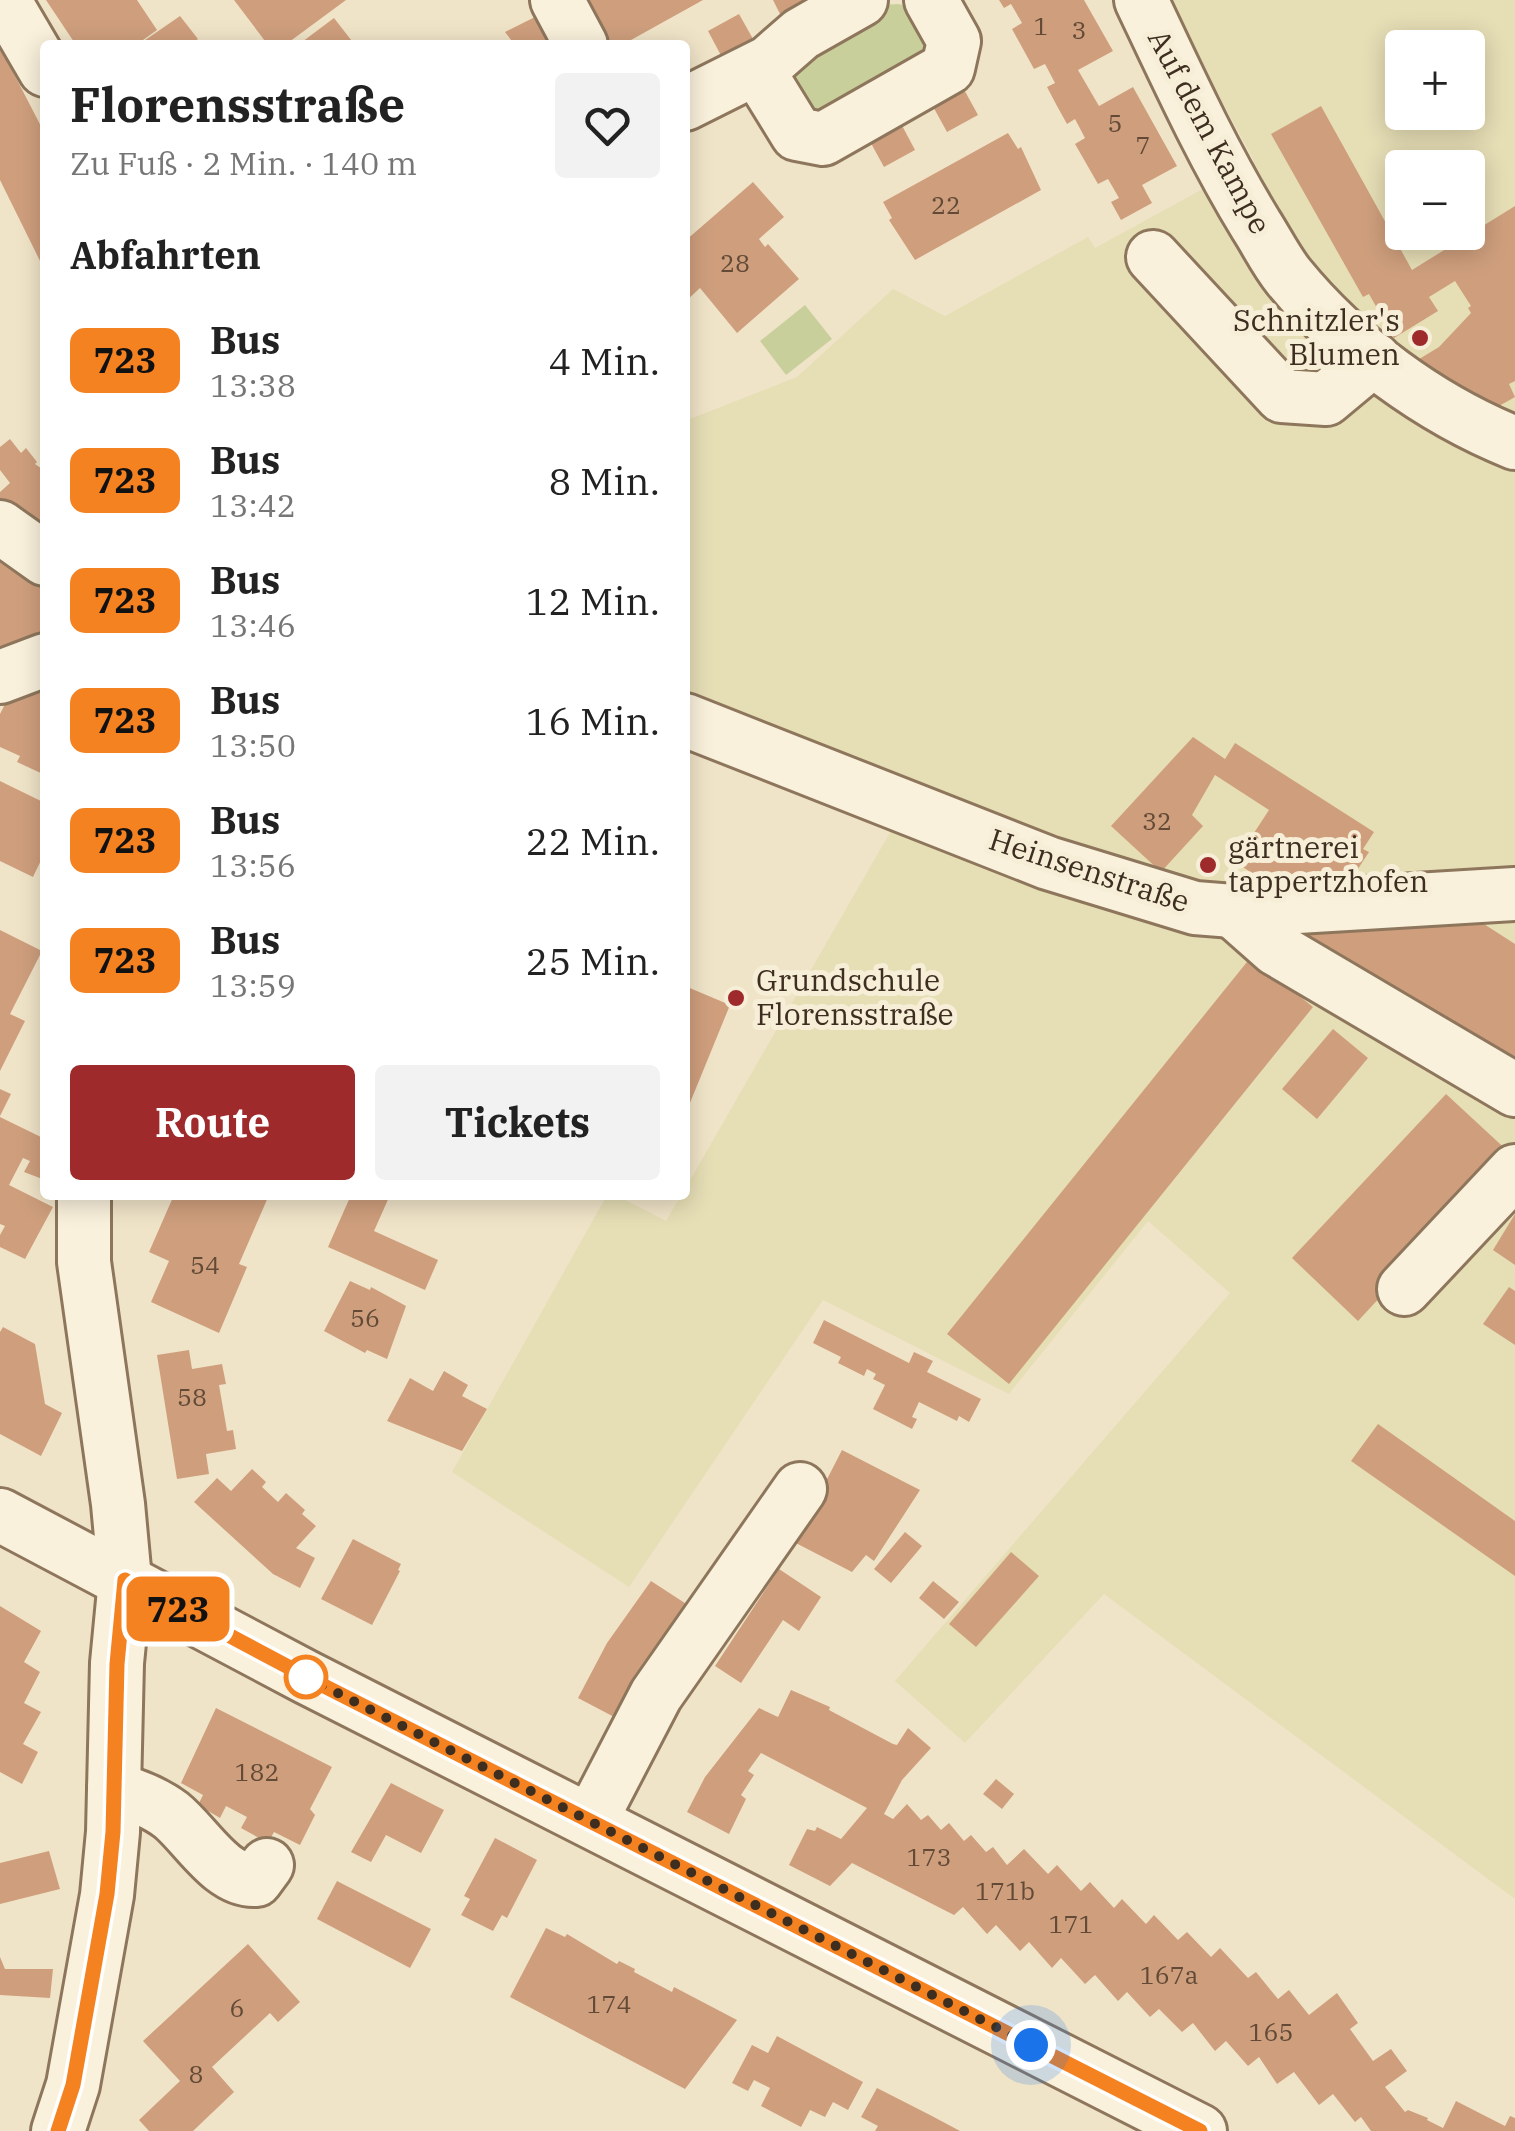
<!DOCTYPE html>
<html lang="de">
<head>
<meta charset="utf-8">
<style>
  body { margin:0; font-family:"IBM Plex Serif",serif; background:#f2f2f2; color:#222; height:100vh; display:flex; flex-direction:column; font-size:38px; white-space:nowrap }
  * { box-sizing:border-box; margin:0 }
  p { font-size:32px; color:#767676 }
  .icon { flex:none; width:55px; height:55px; fill:none; stroke:currentColor; stroke-width:2; stroke-linecap:round; stroke-linejoin:round }
  .map { position:relative; flex:1; overflow:hidden }
  .drawer { position:absolute; left:40px; top:40px; width:650px; height:1160px; display:flex; flex-direction:column; background:#fff; border-radius:10px; box-shadow:0 5px 25px #0003 }
  .drawer>* { flex:none }
  .badge { padding:0 20px; border-radius:15px; font-size:35px; line-height:65px }
  .tools { position:absolute; left:1385px; top:30px; display:grid; gap:20px }
  .tools a { display:grid; place-items:center; width:100px; height:100px; border-radius:10px; background:#fff; box-shadow:0 5px 25px #0003; font-size:50px }
  .you { position:absolute; width:50px; height:50px; margin:-25px; border:8px solid #fff; border-radius:50%; background:#1a73e8; box-shadow:0 0 0 15px #1a73e833 }
  .map>.badge { position:absolute; translate:-50% -50%; box-shadow:0 0 0 5px #fff }
  h2 { padding:0 30px; font-size:38px; line-height:90px }
  .round { display:grid; place-items:center; flex:none; width:105px; height:105px; border-radius:10px; background:#f2f2f2 }
  .headline { display:flex; align-items:center; justify-content:space-between; height:170px; padding:0 30px }
  h1 { font-size:48px; font-weight:700; line-height:75px }
  .action { display:flex; gap:20px; margin-top:auto; padding:20px 30px }
  .action a { flex:1; height:115px; border-radius:10px; background:#9e2a2b; color:#fff; font-size:40px; font-weight:700; line-height:115px; text-align:center }
  .action a+a { background:#f2f2f2; color:#222 }
  ul { padding:0; list-style:none }
  li { display:flex; align-items:center; gap:30px; height:120px; padding:0 30px }
  li div { flex:1 }
  li b { display:block; font-size:38px }
  li em { font-style:normal }
  li .badge { min-width:110px; font-weight:700; text-align:center }
  .map>svg:first-child { display:block }
  .farmland { fill:#e6deb5; fill-rule:evenodd }
  .green { fill:#c9cf9b }
  .building { fill:#cf9f7d }
  .lines { fill:none; stroke-linecap:round; stroke-linejoin:round }
  .minor-casing { stroke:#8d765c; stroke-width:58 }
  .minor { stroke:#faf1dc; stroke-width:52 }
  .line-casing { stroke:#fff; stroke-width:22 }
  .line { stroke:#f58220; stroke-width:15 }
  .walk { stroke:#3d2e20; stroke-width:10; stroke-dasharray:0 18 }
  .poi-dot { fill:#9e2a2b; stroke:#f7eed8; stroke-width:4 }
  .stop-dot { fill:#fff; stroke:#f58220; stroke-width:5 }
  .labels { text-anchor:middle; stroke-width:10; stroke-linejoin:round; paint-order:stroke }
  .number-label { font-size:25px; fill:#624a37 }
  .street-label { font-size:30px; fill:#3d2e20; stroke:#f7eed8 }
  .poi-label { font-size:30px; fill:#3d2e20; stroke:#f7eed8; text-anchor:start }
</style>
</head>
<body>
<div class="map">
<svg width="1515" height="2131" viewBox="0 0 1515 2131">
  <rect width="100%" height="100%" fill="#f0e4c8"/>
  <path class="farmland" d="M 1168,0 L 1515,0 L 1515,1899 L 1104,1594 L 965,1743 L 895,1681 L 1230,1293 L 1148,1221 L 1009,1394 L 823,1300 L 629,1587 L 452,1472 L 607,1195 L 616,1195 L 666,1221 L 681,1195 L 685,1195 L 685,1189 L 900,815 L 685,710 L 685,421 L 797,377 L 893,289 L 945,316 L 1088,237 L 1095,248 L 1254,161 ZM 1402,48 L 1468,48 L 1468,112 L 1402,112 ZM 1402,168 L 1468,168 L 1468,232 L 1402,232 Z"/>
  <g class="green">
    <polygon points="898,4 912,7 936,48 819,119 791,80 794,69 883,5"/>
    <polygon points="805,305 832,339 786,375 760,341"/>
  </g>
  <g class="building">
    <polygon points="46,0 137,0 157,30 136,45 76,45"/>
    <polygon points="234,0 346,0 285,45 268,45"/>
    <polygon points="588,0 703,0 622,45 612,45"/>
    <polygon points="773,0 815,0 782,18"/>
    <polygon points="999,0 1084,0 1113,51 1078,70 1099,106 1133,87 1177,166 1142,185 1152,203 1121,220 1111,202 1119,198 1108,179 1098,184 1075,144 1085,138 1075,119 1067,124 1057,106 1047,87 1055,83 1045,64 1034,69 1012,29 1022,23 1011,4 1004,8"/>
    <polygon points="551,9 569,45 515,45 505,32"/>
    <polygon points="739,14 757,46 725,63 708,31"/>
    <polygon points="180,16 198,39 190,45 138,45"/>
    <polygon points="334,18 355,45 298,45"/>
    <polygon points="0,47 45,134 45,271 0,180"/>
    <polygon points="961,84 978,115 947,132 930,101"/>
    <polygon points="1321,106 1412,270 1515,206 1515,381 1509,384 1515,397 1481,416 1416,361 1439,347 1471,313 1468,308 1471,306 1455,281 1429,297 1438,311 1394,338 1369,294 1363,297 1271,134"/>
    <polygon points="898,118 915,150 884,167 867,136"/>
    <polygon points="1008,133 1018,149 1021,147 1041,190 915,260 889,220 892,218 883,202"/>
    <polygon points="753,182 784,217 759,239 765,247 768,244 799,279 737,333 700,288 685,302 685,241"/>
    <polygon points="10,439 21,453 26,448 37,462 35,464 45,471 45,544 0,513 0,492 10,483 0,470 0,447"/>
    <polygon points="0,560 45,582 45,623 35,644 0,652"/>
    <polygon points="45,672 45,775 17,762 20,756 0,747 0,714 11,692"/>
    <polygon points="1193,737 1225,759 1235,743 1374,832 1363,849 1369,852 1343,892 1313,872 1299,892 1277,878 1272,886 1235,862 1269,810 1215,775 1192,815 1203,826 1161,872 1111,826"/>
    <polygon points="0,781 45,803 45,852 33,877 0,861"/>
    <polygon points="1473,917 1515,944 1515,1070 1290,936"/>
    <polygon points="0,930 42,951 10,1014 25,1021 0,1071"/>
    <polygon points="1251,957 1313,1007 1009,1384 947,1334"/>
    <polygon points="685,986 730,1005 685,1115"/>
    <polygon points="1333,1029 1368,1058 1317,1119 1282,1089"/>
    <polygon points="0,1089 11,1094 0,1116"/>
    <polygon points="1446,1094 1512,1155 1358,1321 1292,1258"/>
    <polygon points="0,1117 45,1139 45,1180 24,1172 30,1161 23,1158 9,1185 53,1207 25,1259 0,1247 0,1235 5,1226 0,1224"/>
    <polygon points="174,1195 269,1195 239,1264 247,1267 219,1333 151,1302 169,1261 149,1252"/>
    <polygon points="351,1195 390,1195 374,1231 438,1260 425,1290 328,1247"/>
    <polygon points="1515,1214 1515,1265 1493,1250"/>
    <polygon points="350,1281 370,1290 371,1287 406,1306 387,1359 367,1350 365,1353 324,1331"/>
    <polygon points="1509,1287 1515,1291 1515,1345 1483,1324"/>
    <polygon points="824,1320 909,1363 914,1352 933,1361 927,1372 981,1399 969,1422 959,1416 957,1421 919,1402 912,1417 917,1419 912,1429 873,1409 885,1385 873,1379 876,1374 867,1369 864,1376 838,1363 841,1357 813,1343"/>
    <polygon points="3,1327 35,1344 45,1404 62,1413 41,1456 0,1434 0,1332"/>
    <polygon points="189,1350 192,1369 222,1364 226,1384 219,1385 227,1431 233,1430 236,1449 206,1454 209,1474 177,1479 157,1355"/>
    <polygon points="444,1371 468,1385 462,1396 487,1409 462,1451 387,1421 410,1378 433,1391"/>
    <polygon points="1378,1424 1515,1521 1515,1576 1351,1461"/>
    <polygon points="842,1450 920,1490 874,1561 866,1555 852,1572 788,1539 823,1487"/>
    <polygon points="252,1469 266,1482 262,1487 278,1502 286,1493 305,1510 302,1514 316,1526 296,1548 315,1558 300,1588 273,1574 194,1502 217,1478 231,1491"/>
    <polygon points="905,1532 922,1546 891,1583 874,1569"/>
    <polygon points="353,1539 401,1564 398,1570 400,1571 372,1625 321,1599"/>
    <polygon points="1011,1552 1039,1576 976,1647 949,1624"/>
    <polygon points="779,1569 821,1597 799,1631 783,1620 741,1683 715,1666"/>
    <polygon points="651,1581 691,1607 659,1655 653,1651 618,1719 578,1698 607,1643"/>
    <polygon points="933,1581 959,1602 944,1619 919,1598"/>
    <polygon points="0,1606 41,1631 24,1662 40,1672 24,1703 41,1712 23,1744 38,1752 22,1784 0,1772"/>
    <polygon points="791,1690 830,1707 829,1710 893,1744 897,1745 908,1728 931,1748 902,1780 884,1814 893,1819 907,1804 921,1820 928,1815 941,1830 949,1823 964,1841 971,1835 986,1852 993,1847 1007,1865 1024,1849 1048,1874 1057,1865 1081,1891 1090,1882 1114,1908 1122,1899 1146,1924 1154,1915 1178,1940 1187,1932 1211,1957 1220,1948 1248,1978 1256,1972 1278,1999 1289,1990 1309,2015 1337,1993 1358,2023 1350,2029 1373,2061 1391,2049 1407,2071 1385,2087 1405,2112 1408,2110 1428,2118 1427,2120 1443,2128 1456,2101 1505,2126 1510,2116 1515,2118 1515,2131 1371,2131 1361,2117 1355,2122 1333,2094 1319,2105 1294,2072 1277,2084 1259,2057 1248,2066 1226,2041 1215,2051 1193,2023 1182,2032 1159,2009 1150,2017 1127,1992 1118,2001 1095,1975 1085,1984 1061,1958 1052,1968 1029,1942 1020,1951 996,1925 987,1934 963,1907 954,1915 852,1863 830,1886 789,1865 807,1829 815,1831 817,1827 841,1839 867,1808 761,1753 748,1771 754,1775 741,1795 746,1799 729,1834 687,1812 705,1777 759,1708 778,1717"/>
    <polygon points="216,1708 332,1767 310,1809 315,1815 300,1845 274,1832 268,1843 241,1828 247,1817 226,1806 220,1818 198,1805 203,1795 181,1783"/>
    <polygon points="996,1779 1014,1794 1002,1809 983,1794"/>
    <polygon points="391,1783 444,1810 421,1853 386,1835 371,1862 351,1852"/>
    <polygon points="495,1838 537,1860 507,1918 502,1915 493,1931 461,1915 470,1899 464,1896"/>
    <polygon points="49,1851 60,1889 0,1904 0,1863"/>
    <polygon points="337,1881 431,1929 410,1968 317,1919"/>
    <polygon points="546,1928 565,1937 567,1934 617,1964 619,1961 635,1969 634,1972 672,1992 674,1987 737,2020 685,2089 510,1997"/>
    <polygon points="248,1944 300,2002 278,2022 270,2013 212,2067 234,2092 193,2131 149,2131 139,2120 180,2081 143,2041"/>
    <polygon points="0,1957 5,1969 53,1969 50,1998 0,1995"/>
    <polygon points="777,2036 863,2082 848,2110 833,2102 825,2117 810,2110 801,2127 761,2106 770,2088 754,2080 748,2091 732,2083 752,2045 768,2053"/>
    <polygon points="877,2088 930,2115 960,2131 875,2131 878,2126 861,2117"/>
  </g>
  <g class="lines">
    <defs>
      <g id="minor">
        <polyline points="4,0 45,70"/>
        <polyline points="557,0 581,45"/>
        <path d="M 1141,0 C 1177,76 1212,153 1256,225 C 1267,242 1276,261 1289,277 C 1347,348 1430,409 1515,443"/>
        <polyline points="757,69 797,134 823,139 948,68 954,41 931,0"/>
        <polyline points="685,104 769,62 801,34 861,0"/>
        <polyline points="1153,257 1282,396 1326,399 1374,359"/>
        <polyline points="0,527 45,559"/>
        <polyline points="0,677 45,660"/>
        <polyline points="685,720 1048,863 1195,908 1233,911 1515,894"/>
        <polyline points="1233,911 1276,949 1515,1090"/>
        <polyline points="1404,1289 1515,1171"/>
        <polyline points="0,1515 306,1677 1200,2131"/>
        <path d="M 114,1789 C 135,1795 154,1802 171,1815 C 196,1835 221,1882 256,1880 L 267,1865"/>
        <polyline points="591,1820 656,1695 800,1489"/>
        <polyline points="58,2131 73,2085 107,1895 113,1832 117,1663 125,1580 118,1504 84,1262 84,1195"/>
      </g>
    </defs>
    <use href="#minor" class="minor-casing"/>
    <use href="#minor" class="minor"/>
  </g>
  <g class="lines">
    <defs>
      <polyline id="line" points="58,2131 73,2085 107,1894 113,1832 117,1664 125,1580 328,1688 1200,2131"/>
    </defs>
    <use href="#line" class="line-casing"/>
    <use href="#line" class="line"/>
    <polyline class="walk" points="306,1677 1031,2045"/>
  </g>
  <g class="poi-dot">
    <circle cx="1420" cy="338" r="10"/>
    <circle cx="1208" cy="865" r="10"/>
    <circle cx="736" cy="998" r="10"/>
  </g>
  <circle class="stop-dot" cx="306" cy="1677" r="20"/>
  <g class="labels">
    <g class="number-label">
      <text x="1041" y="35">1</text>
      <text x="1079" y="39">3</text>
      <text x="1115" y="132">5</text>
      <text x="1143" y="154">7</text>
      <text x="946" y="214">22</text>
      <text x="735" y="272">28</text>
      <text x="1157" y="830">32</text>
      <text x="205" y="1274">54</text>
      <text x="365" y="1327">56</text>
      <text x="192" y="1406">58</text>
      <text x="257" y="1781">182</text>
      <text x="929" y="1866">173</text>
      <text x="1005" y="1900">171b</text>
      <text x="1071" y="1933">171</text>
      <text x="1169" y="1984">167a</text>
      <text x="609" y="2013">174</text>
      <text x="237" y="2017">6</text>
      <text x="1271" y="2041">165</text>
      <text x="196" y="2083">8</text>
    </g>
    <g class="street-label">
      <text transform="translate(1209 132) rotate(62)" y="10">Auf dem Kampe</text>
      <text transform="translate(1089 871) rotate(18)" y="10">Heinsenstraße</text>
    </g>
    <g class="poi-label">
      <text x="1400" y="331" text-anchor="end">Schnitzler's<tspan x="1400" dy="34">Blumen</tspan></text>
      <text x="1228" y="858">gärtnerei<tspan x="1228" dy="34">tappertzhofen</tspan></text>
      <text x="756" y="991">Grundschule<tspan x="756" dy="34">Florensstraße</tspan></text>
    </g>
  </g>
</svg>
<div class="tools">
<a>+</a>
<a>−</a>
</div>
<div class="you" style="left:1031px;top:2045px"></div>
<b class="badge" style="left:178px;top:1609px;background:#f58220;color:#111">723</b>
<section class="drawer">
<div class="headline"><div><h1>Florensstraße</h1><p>Zu Fuß · 2 Min. · 140 m</p></div><a class="round"><svg class="icon" aria-label="heart" viewBox="0 0 24 24"><path d="M12 20l-8-8c-3-5 5-10 8-4 3-6 11-1 8 4z"/></svg></a></div>
<h2>Abfahrten</h2>
<ul>
<li><span class="badge" style="background:#f58220;color:#111">723</span><div><b>Bus</b><p>13:38</p></div><em>4 Min.</em></li>
<li><span class="badge" style="background:#f58220;color:#111">723</span><div><b>Bus</b><p>13:42</p></div><em>8 Min.</em></li>
<li><span class="badge" style="background:#f58220;color:#111">723</span><div><b>Bus</b><p>13:46</p></div><em>12 Min.</em></li>
<li><span class="badge" style="background:#f58220;color:#111">723</span><div><b>Bus</b><p>13:50</p></div><em>16 Min.</em></li>
<li><span class="badge" style="background:#f58220;color:#111">723</span><div><b>Bus</b><p>13:56</p></div><em>22 Min.</em></li>
<li><span class="badge" style="background:#f58220;color:#111">723</span><div><b>Bus</b><p>13:59</p></div><em>25 Min.</em></li>
</ul>
<div class="action"><a>Route</a><a>Tickets</a></div>
</section>
</div>
</body>
</html>
